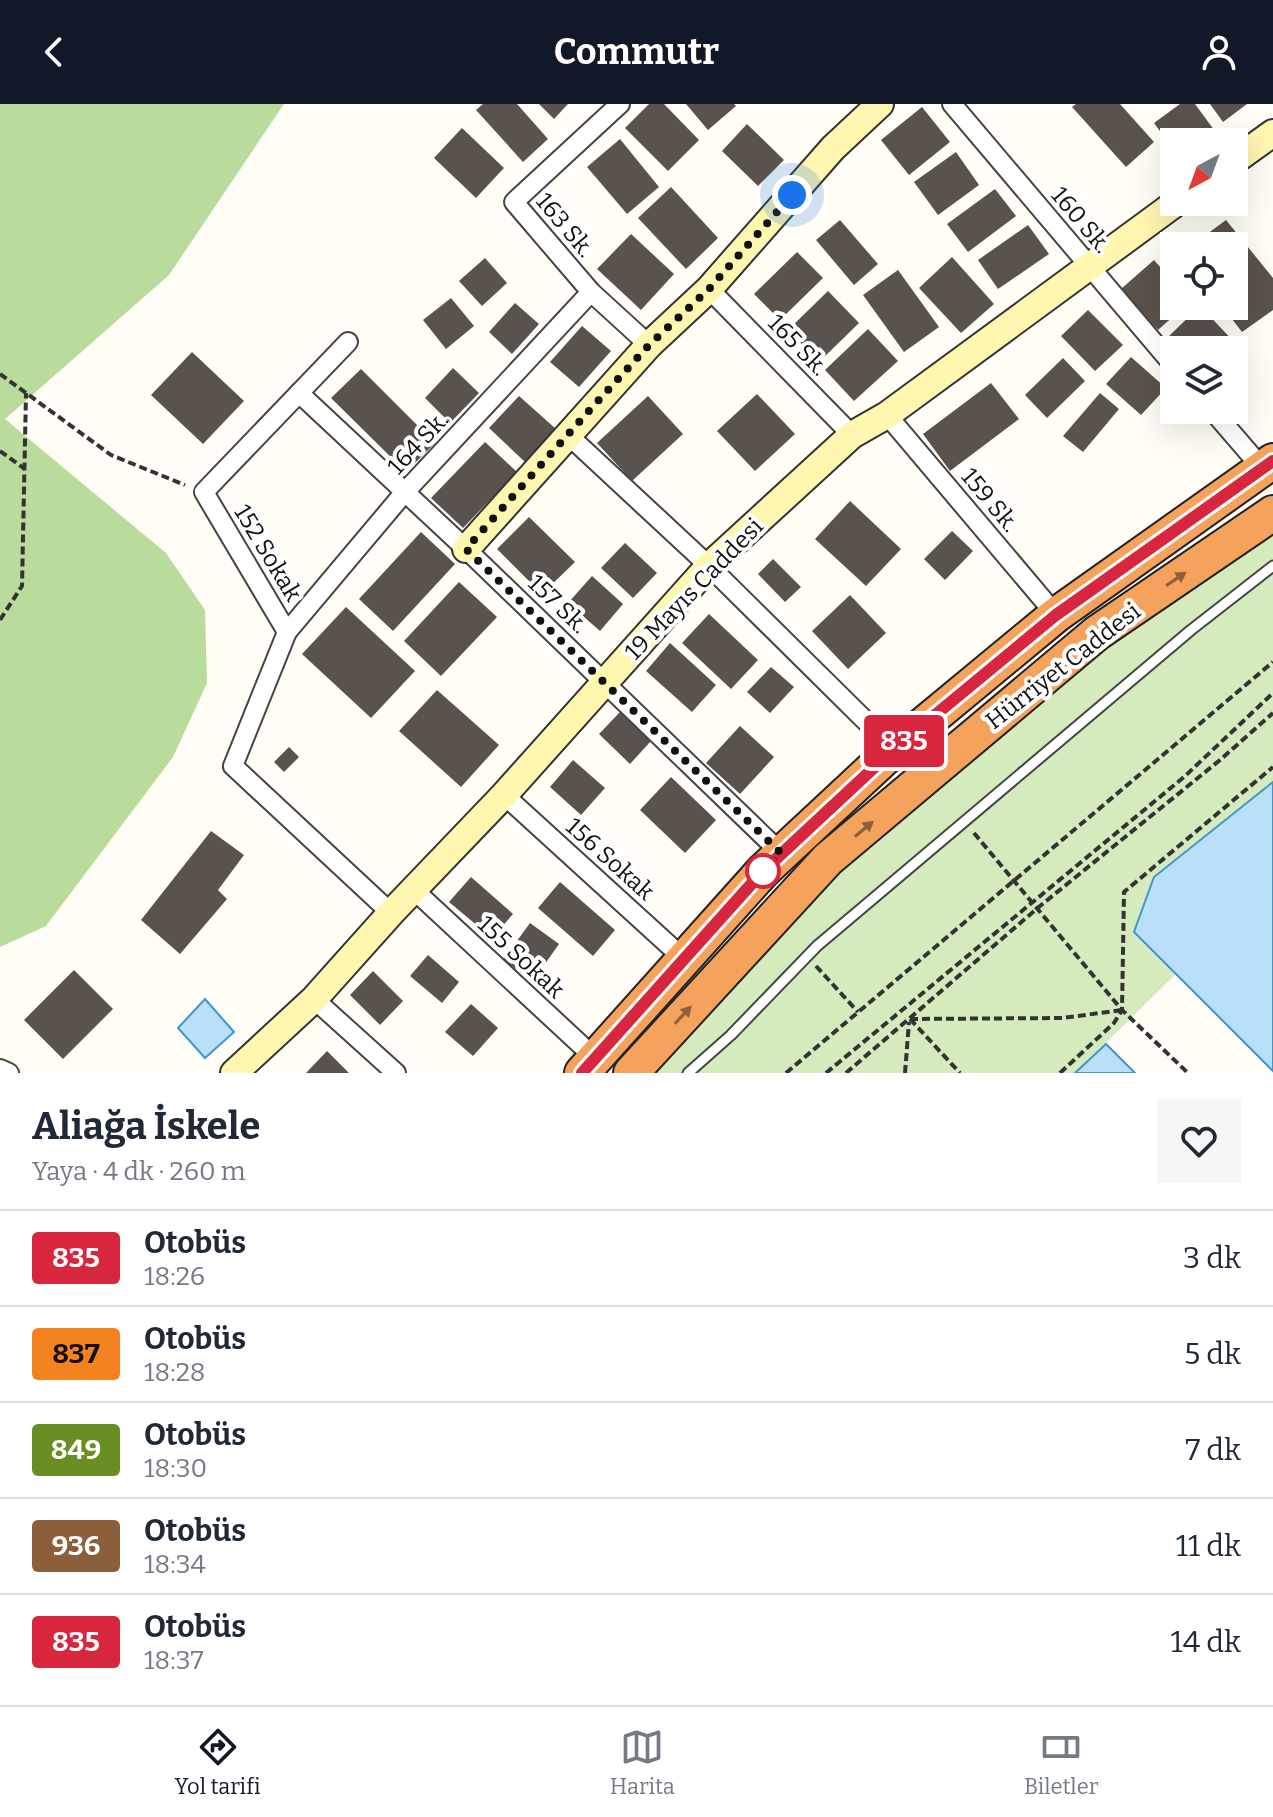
<!DOCTYPE html>
<html lang="tr">
<head>
<meta charset="utf-8">
<style>
  body { margin:0; font-family:Bitter,serif; background:#f6f6f7; color:#1f2937; height:100vh; display:flex; flex-direction:column; font-size:30px; white-space:nowrap }
  * { box-sizing:border-box; margin:0 }
  p { font-size:26px; color:#747a83 }
  .icon { flex:none; width:44px; height:44px; fill:none; stroke:currentColor; stroke-width:2; stroke-linecap:round; stroke-linejoin:round }
  .map { position:relative; height:969px; overflow:hidden }
  .side { display:flex; flex-direction:column; background:#fff; flex:1 }
  .side>* { flex:none }
  .badge { padding:0 16px; border-radius:6px; font-size:28px; line-height:52px }
  .needle { width:52px; rotate:221deg }
  .buttons { position:absolute; left:1160px; top:24px; display:grid; gap:16px }
  .buttons a { display:grid; place-items:center; width:88px; height:88px; border-radius:0px; background:#fff; box-shadow:0 8px 32px #0002; font-size:40px }
  .you { position:absolute; width:40px; height:40px; margin:-20px; border:6px solid #fff; border-radius:50%; background:#1a73e8; box-shadow:0 0 0 12px #1a73e833 }
  .map>.badge { position:absolute; translate:-50% -50%; box-shadow:0 0 0 4px #fff }
  .round { display:grid; place-items:center; flex:none; width:84px; height:84px; border-radius:0px; background:#f6f6f7 }
  .head { display:flex; align-items:center; justify-content:space-between; height:136px; padding:0 32px }
  h1 { font-size:38px; font-weight:700; line-height:60px }
  ul { padding:0; list-style:none }
  li { display:flex; align-items:center; gap:24px; height:96px; padding:0 32px; border-top:2px solid #e0e1e3 }
  li div { flex:1 }
  li b { display:block; font-size:30px }
  li em { font-style:normal }
  li .badge { min-width:88px; font-weight:700; text-align:center }
  header { display:flex; justify-content:space-between; align-items:center; height:104px; padding:0 32px; background:#111827; color:#fff; font-size:36px; font-weight:700 }
  .menu { display:flex; justify-content:space-around; align-items:center; height:112px; border-top:2px solid #e0e1e3; background:#fff; font-size:22px; color:#747a83 }
  .menu a { display:grid; justify-items:center; gap:4px }
  .menu .active { color:#111827 }
  .map>svg:first-child { display:block }
  .green { fill:#d5ebbd }
  .forest { fill:#b9dc9c }
  .water { fill:#b9e0f7; stroke:#3f96cf; stroke-width:2 }
  .building { fill:#5a524d }
  .lines { fill:none; stroke-linecap:round; stroke-linejoin:round }
  .lane-casing { stroke:#444; stroke-width:13 }
  .street-casing { stroke:#444; stroke-width:22 }
  .secondary-casing { stroke:#333; stroke-width:30 }
  .highway-casing { stroke:#222; stroke-width:38 }
  .path { stroke:#333; stroke-width:4; stroke-dasharray:8 4; stroke-linecap:butt }
  .lane { stroke:#fff; stroke-width:9 }
  .street { stroke:#fff; stroke-width:18 }
  .secondary { stroke:#fff6b0; stroke-width:26 }
  .highway { stroke:#f5a25d; stroke-width:34 }
  .oneway { fill:#8e613b }
  .line-casing { stroke:#fff; stroke-width:18 }
  .line { stroke:#d7263d; stroke-width:12 }
  .walk { stroke:#111; stroke-width:8; stroke-dasharray:0 14.4 }
  .stop-dot { fill:#fff; stroke:#d7263d; stroke-width:4 }
  .labels { text-anchor:middle; stroke-width:8; stroke-linejoin:round; paint-order:stroke }
  .street-label { font-size:24px; fill:#111; stroke:#fff }
</style>
</head>
<body>
<header><svg class="icon" aria-label="back" viewBox="0 0 24 24"><path d="M15 5l-7 7 7 7"/></svg>Commutr<svg class="icon" aria-label="person" viewBox="0 0 24 24"><circle cx="12" cy="8" r="4"/><path d="M4 21q1-7 8-7t8 7"/></svg></header>
<div class="map">
<svg width="1273" height="969" viewBox="0 0 1273 969">
  <rect width="100%" height="100%" fill="#fffdf5"/>
  <polygon class="green" points="1273,409 1273,678 1154,773 1176,870 1075,969 631,969 828,755"/>
  <polygon class="forest" points="0,0 284,0 169,171 5,315 166,449 205,506 207,579 173,653 46,822 0,843"/>
  <g class="water">
    <polygon points="1273,678 1273,967 1134,828 1154,773"/>
    <polygon points="205,895 234,928 205,954 178,924"/>
    <polygon points="1106,940 1135,969 1075,969"/>
  </g>
  <g class="building">
    <polygon points="483,0 517,0 548,35 523,58 476,6"/>
    <polygon points="539,0 568,0 554,15"/>
    <polygon points="649,0 664,0 699,36 668,67 625,24"/>
    <polygon points="686,0 734,0 736,2 708,26"/>
    <polygon points="1076,0 1120,0 1154,38 1126,63 1072,3"/>
    <polygon points="1180,0 1195,0 1220,34 1215,38 1174,38 1174,46 1154,19"/>
    <polygon points="1210,0 1247,0 1223,18"/>
    <polygon points="922,3 950,38 909,71 881,36"/>
    <polygon points="747,20 784,56 758,82 722,47"/>
    <polygon points="462,24 504,64 476,94 434,54"/>
    <polygon points="620,35 659,83 627,110 587,63"/>
    <polygon points="956,48 979,81 938,111 914,78"/>
    <polygon points="671,83 718,134 686,165 638,114"/>
    <polygon points="995,85 1016,112 968,148 947,120"/>
    <polygon points="840,116 878,160 854,181 816,136"/>
    <polygon points="1226,116 1273,174 1273,206 1242,228 1222,202 1234,202 1234,142 1209,142 1203,133"/>
    <polygon points="1028,121 1049,150 998,185 978,156"/>
    <polygon points="631,130 674,170 641,206 597,165"/>
    <polygon points="797,148 823,174 780,216 754,190"/>
    <polygon points="952,153 994,200 961,229 919,184"/>
    <polygon points="485,154 507,179 482,202 459,177"/>
    <polygon points="1154,156 1174,179 1174,202 1185,202 1158,226 1121,185"/>
    <polygon points="898,166 939,223 904,248 863,191"/>
    <polygon points="828,187 859,219 819,258 788,226"/>
    <polygon points="451,194 474,222 446,245 423,216"/>
    <polygon points="515,199 539,220 512,250 489,228"/>
    <polygon points="1200,202 1238,242 1234,246 1178,246 1167,234"/>
    <polygon points="1088,206 1123,241 1095,267 1061,232"/>
    <polygon points="582,222 611,247 579,283 550,258"/>
    <polygon points="868,225 898,257 854,297 825,266"/>
    <polygon points="192,248 244,297 203,340 151,291"/>
    <polygon points="1131,253 1166,284 1141,311 1106,280"/>
    <polygon points="1063,254 1085,277 1047,314 1025,291"/>
    <polygon points="453,264 479,289 450,319 425,294"/>
    <polygon points="361,265 435,339 406,368 331,294"/>
    <polygon points="991,279 1019,315 950,367 923,330"/>
    <polygon points="1100,289 1119,305 1083,348 1063,332"/>
    <polygon points="757,290 795,330 755,367 717,327"/>
    <polygon points="519,292 556,325 525,358 489,324"/>
    <polygon points="648,292 683,330 632,377 597,339"/>
    <polygon points="485,338 517,368 463,424 431,394"/>
    <polygon points="850,397 901,445 866,482 815,435"/>
    <polygon points="529,413 575,458 542,490 497,445"/>
    <polygon points="952,427 973,447 945,476 924,455"/>
    <polygon points="421,428 455,460 393,527 359,495"/>
    <polygon points="625,439 657,469 633,494 601,464"/>
    <polygon points="773,455 801,483 785,498 758,470"/>
    <polygon points="592,472 623,500 600,527 568,499"/>
    <polygon points="459,478 497,513 441,572 404,537"/>
    <polygon points="850,491 886,529 848,565 812,527"/>
    <polygon points="346,503 415,567 371,614 302,550"/>
    <polygon points="709,510 758,556 731,585 682,539"/>
    <polygon points="670,539 716,581 692,608 646,567"/>
    <polygon points="771,563 794,583 770,609 747,588"/>
    <polygon points="437,586 499,641 461,683 399,627"/>
    <polygon points="620,608 651,637 630,660 599,630"/>
    <polygon points="740,622 774,653 740,690 706,659"/>
    <polygon points="289,643 299,653 284,668 274,658"/>
    <polygon points="573,656 605,684 581,711 550,683"/>
    <polygon points="671,673 716,716 685,749 640,706"/>
    <polygon points="211,727 244,751 218,786 227,795 180,850 141,816"/>
    <polygon points="471,773 513,810 492,834 449,798"/>
    <polygon points="560,778 615,826 593,852 538,804"/>
    <polygon points="530,819 559,840 533,877 503,856"/>
    <polygon points="428,851 459,878 442,899 410,872"/>
    <polygon points="74,866 113,905 63,955 24,916"/>
    <polygon points="373,867 403,897 380,921 350,891"/>
    <polygon points="471,900 498,924 473,952 445,928"/>
    <polygon points="327,947 349,969 306,969"/>
  </g>
  <g class="lines">
    <defs>
      <polyline id="lane" points="688,969 731,931 817,842 1191,526 1273,462"/>
      <g id="street">
        <polyline points="620,0 514,98 591,188 649,241"/>
        <polyline points="952,0 1174,262"/>
        <polyline points="709,185 852,331"/>
        <polyline points="348,238 204,388 287,528 233,662 391,809"/>
        <polyline points="299,289 466,445 781,749"/>
        <polyline points="1212,306 1262,364"/>
        <polyline points="887,311 1056,511"/>
        <polyline points="567,330 709,462 894,645"/>
        <polyline points="287,528 404,389 591,188"/>
        <polyline points="504,691 683,854"/>
        <polyline points="414,786 595,954"/>
        <polyline points="314,895 396,969"/>
        <polyline points="0,965 9,969"/>
      </g>
      <g id="secondary">
        <polyline points="1234,57 1273,29"/>
        <polyline points="466,445 649,241 709,185 833,44 880,0"/>
        <polyline points="234,969 314,895 391,809 504,691 709,462 852,331 887,311 1177,98"/>
      </g>
      <g id="highway">
        <polyline points="582,969 763,767 894,645 1056,511 1273,357"/>
        <polyline points="631,969 828,755 1097,529 1273,409"/>
      </g>
    </defs>
    <use href="#lane" class="lane-casing"/>
    <use href="#street" class="street-casing"/>
    <use href="#secondary" class="secondary-casing"/>
    <use href="#highway" class="highway-casing"/>
    <g class="path">
      <polyline points="0,270 111,351 185,381"/>
      <polyline points="0,347 25,365"/>
      <polyline points="0,516 22,482 26,289"/>
      <polyline points="974,729 1122,906 1188,969"/>
      <polyline points="816,862 858,908"/>
      <polyline points="910,915 1063,914 1122,906"/>
      <polyline points="910,915 960,969"/>
      <polyline points="786,969 1273,558"/>
      <polyline points="826,969 1184,673 1273,589"/>
      <polyline points="846,969 1040,802 1220,656 1273,609"/>
      <polyline points="905,969 909,918"/>
      <polyline points="1060,969 1114,919 1122,906 1124,788 1273,663"/>
    </g>
    <use href="#lane" class="lane"/>
    <use href="#street" class="street"/>
    <use href="#secondary" class="secondary"/>
    <use href="#highway" class="highway"/>
  </g>
  <defs><path id="oneway-solid" d="M-6-.8H1V-3.2L6.5 0L1 3.2V.8H-6Z" transform="scale(2)"/></defs>
  <g class="oneway">
    <use href="#oneway-solid" transform="translate(1176 475) rotate(-34)"/>
    <use href="#oneway-solid" transform="translate(864 725) rotate(-40)"/>
    <use href="#oneway-solid" transform="translate(683 911) rotate(-47)"/>
  </g>
  <g class="lines">
    <defs>
      <polyline id="line" points="582,969 763,767 894,645 1056,511 1273,357"/>
    </defs>
    <use href="#line" class="line-casing"/>
    <use href="#line" class="line"/>
    <polyline class="walk" points="763,767 781,749 466,445 588,308 649,241 709,185 792,91"/>
  </g>
  <circle class="stop-dot" cx="763" cy="767" r="16"/>
  <g class="labels">
    <g class="street-label">
      <text transform="translate(1081 116) rotate(50)" y="8">160 Sk.</text>
      <text transform="translate(565 121) rotate(50)" y="8">163 Sk.</text>
      <text transform="translate(798 241) rotate(46)" y="8">165 Sk.</text>
      <text transform="translate(418 339) rotate(-47)" y="8">164 Sk.</text>
      <text transform="translate(990 396) rotate(50)" y="8">159 Sk.</text>
      <text transform="translate(268 449) rotate(59)" y="8">152 Sokak</text>
      <text transform="translate(694 485) rotate(-46)" y="8">19 Mayıs Caddesi</text>
      <text transform="translate(558 500) rotate(44)" y="8">157 Sk.</text>
      <text transform="translate(1063 562) rotate(-38)" y="8">Hürriyet Caddesi</text>
      <text transform="translate(610 755) rotate(42)" y="8">156 Sokak</text>
      <text transform="translate(521 853) rotate(43)" y="8">155 Sokak</text>
    </g>
  </g>
</svg>
<div class="buttons">
<a><svg class="needle" viewBox="-14 -14 28 28"><path d="M0-13l5 13h-10z" fill="#e53935"/><path d="M0 13l5-13h-10z" fill="#747a83"/></svg></a>
<a><svg class="icon" aria-label="locate" viewBox="0 0 24 24"><circle cx="12" cy="12" r="6"/><path d="M12 2v4M12 18v4M2 12h4M18 12h4"/></svg></a>
<a><svg class="icon" aria-label="layers" viewBox="0 0 24 24"><path d="M12 4l9 5-9 5-9-5zM3 14l9 5 9-5"/></svg></a>
</div>
<div class="you" style="left:792px;top:91px"></div>
<b class="badge" style="left:904px;top:637px;background:#d7263d;color:#fff">835</b>
</div>
<section class="side">
<div class="head"><div><h1>Aliağa İskele</h1><p>Yaya · 4 dk · 260 m</p></div><a class="round"><svg class="icon" aria-label="heart" viewBox="0 0 24 24"><path d="M12 20l-8-8c-3-5 5-10 8-4 3-6 11-1 8 4z"/></svg></a></div>
<ul>
<li><span class="badge" style="background:#d7263d;color:#fff">835</span><div><b>Otobüs</b><p>18:26</p></div><em>3 dk</em></li>
<li><span class="badge" style="background:#f58220;color:#111">837</span><div><b>Otobüs</b><p>18:28</p></div><em>5 dk</em></li>
<li><span class="badge" style="background:#6b8e23;color:#fff">849</span><div><b>Otobüs</b><p>18:30</p></div><em>7 dk</em></li>
<li><span class="badge" style="background:#8b5e3c;color:#fff">936</span><div><b>Otobüs</b><p>18:34</p></div><em>11 dk</em></li>
<li><span class="badge" style="background:#d7263d;color:#fff">835</span><div><b>Otobüs</b><p>18:37</p></div><em>14 dk</em></li>
</ul>
</section>
<nav class="menu">
<a class="active"><svg class="icon" aria-label="directions" viewBox="0 0 24 24"><path d="M12 3l9 9-9 9-9-9zM9 14v-3h6M13 9l2 2-2 2"/></svg>Yol tarifi</a>
<a><svg class="icon" aria-label="map" viewBox="0 0 24 24"><path d="M3 6l6-2 6 2 6-2v14l-6 2-6-2-6 2zM9 4v14M15 6v14"/></svg>Harita</a>
<a><svg class="icon" aria-label="tickets" viewBox="0 0 24 24"><path d="M3 7h18v10H3zM15 7v10"/></svg>Biletler</a>
</nav>
</body>
</html>
